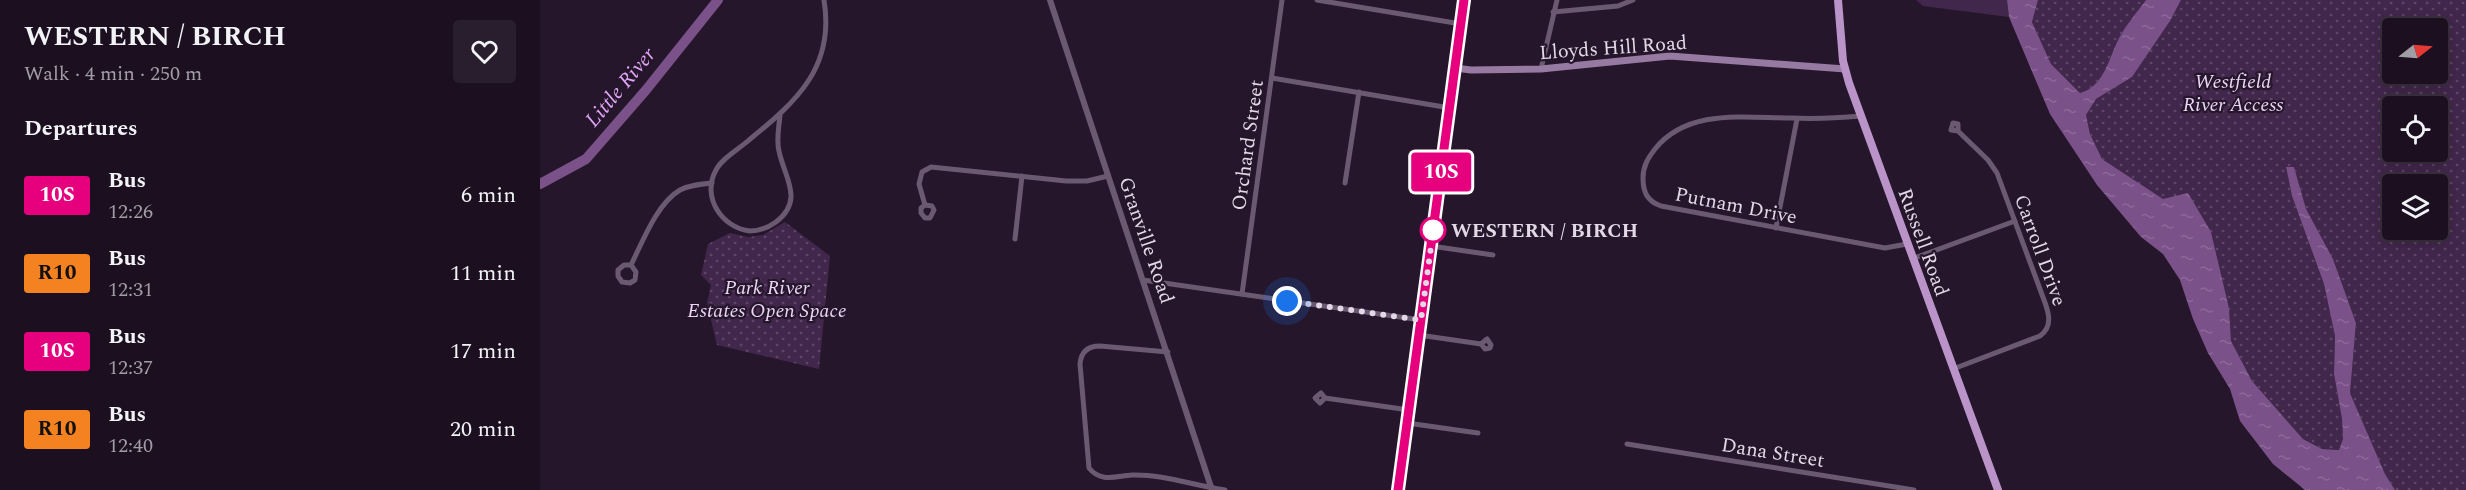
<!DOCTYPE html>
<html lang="en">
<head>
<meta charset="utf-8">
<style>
  body { margin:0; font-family:Spectral,serif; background:#291e2d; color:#f1f3f6; height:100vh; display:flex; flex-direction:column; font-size:22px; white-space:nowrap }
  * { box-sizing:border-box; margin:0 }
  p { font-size:20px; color:#a09da5 }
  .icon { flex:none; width:33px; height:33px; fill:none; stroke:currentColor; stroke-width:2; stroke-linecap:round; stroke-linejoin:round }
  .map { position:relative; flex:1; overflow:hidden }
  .drawer { display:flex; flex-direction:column; background:#1c1020; width:540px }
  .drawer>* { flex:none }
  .badge { padding:0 12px; border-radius:4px; font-size:21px; line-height:39px }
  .needle { width:39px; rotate:73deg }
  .buttons { position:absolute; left:1842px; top:18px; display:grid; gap:12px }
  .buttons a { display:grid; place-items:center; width:66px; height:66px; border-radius:6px; background:#1c1020; box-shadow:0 3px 15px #0003,0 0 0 2px #3a303e; font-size:30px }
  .you { position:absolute; width:30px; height:30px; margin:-15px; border:4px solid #fff; border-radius:50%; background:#1a73e8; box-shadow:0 0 0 9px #1a73e833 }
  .map>.badge { position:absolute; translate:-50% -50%; box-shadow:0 0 0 3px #fff }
  h2 { padding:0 24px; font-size:22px; line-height:54px }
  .round { display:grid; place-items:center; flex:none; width:63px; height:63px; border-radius:6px; background:#291e2d }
  .head { display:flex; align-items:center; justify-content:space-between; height:102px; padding:0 24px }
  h1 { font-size:28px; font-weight:700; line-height:45px }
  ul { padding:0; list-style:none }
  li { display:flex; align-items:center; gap:18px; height:78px; padding:0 24px }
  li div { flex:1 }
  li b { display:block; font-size:22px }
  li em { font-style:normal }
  li .badge { min-width:66px; font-weight:700; text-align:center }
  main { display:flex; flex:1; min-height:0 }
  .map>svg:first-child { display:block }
  .grass { fill:#42274c }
  .park { fill:url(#park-dots); fill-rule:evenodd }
  .water { fill:url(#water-ripples) }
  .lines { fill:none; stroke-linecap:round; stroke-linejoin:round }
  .river { stroke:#7a5189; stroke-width:10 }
  .minor { stroke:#6b5971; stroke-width:5 }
  .tertiary { stroke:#6b5971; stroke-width:6 }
  .secondary { stroke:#977aa2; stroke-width:7 }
  .primary { stroke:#ba94c8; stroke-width:8 }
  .line-casing { stroke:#fff; stroke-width:14 }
  .line { stroke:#e6007e; stroke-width:9 }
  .walk { stroke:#e2d8e6; stroke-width:6; stroke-dasharray:0 10.8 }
  .stop-dot { fill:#fff; stroke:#e6007e; stroke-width:3 }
  .labels { text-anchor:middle; stroke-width:4.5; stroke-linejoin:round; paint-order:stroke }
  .street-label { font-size:20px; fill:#e2d8e6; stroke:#25162b }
  .park-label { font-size:20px; font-style:italic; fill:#ecd4f5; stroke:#25162b }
  .stop-label { font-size:20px; font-weight:bold; fill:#e2d8e6; stroke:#25162b; text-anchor:start }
  .water-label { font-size:21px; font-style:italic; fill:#e2a6f8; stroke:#25162b }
</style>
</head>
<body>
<main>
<section class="drawer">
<div class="head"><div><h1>WESTERN / BIRCH</h1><p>Walk · 4 min · 250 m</p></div><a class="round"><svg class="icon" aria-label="heart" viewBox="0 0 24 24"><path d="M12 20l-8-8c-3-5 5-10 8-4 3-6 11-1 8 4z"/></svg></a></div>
<h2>Departures</h2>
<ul>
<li><span class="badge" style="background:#e6007e;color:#fff">10S</span><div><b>Bus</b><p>12:26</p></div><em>6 min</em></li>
<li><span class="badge" style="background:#f58220;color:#111">R10</span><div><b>Bus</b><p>12:31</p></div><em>11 min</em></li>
<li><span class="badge" style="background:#e6007e;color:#fff">10S</span><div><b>Bus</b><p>12:37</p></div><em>17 min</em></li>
<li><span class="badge" style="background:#f58220;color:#111">R10</span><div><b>Bus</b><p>12:40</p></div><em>20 min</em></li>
</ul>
</section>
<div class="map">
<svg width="1926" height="490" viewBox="0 0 1926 490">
  <defs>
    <pattern id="park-dots" width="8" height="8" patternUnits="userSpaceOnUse" patternTransform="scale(1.5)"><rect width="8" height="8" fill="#42274c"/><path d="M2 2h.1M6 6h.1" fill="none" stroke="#5d4666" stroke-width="1.8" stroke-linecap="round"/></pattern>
    <pattern id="water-ripples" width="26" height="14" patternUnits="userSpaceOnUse" patternTransform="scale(1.5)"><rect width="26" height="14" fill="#7a5189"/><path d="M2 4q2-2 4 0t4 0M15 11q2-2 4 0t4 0" fill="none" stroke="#8d699a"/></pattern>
  </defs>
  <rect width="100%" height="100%" fill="#25162b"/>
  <polygon class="grass" points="1376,0 1467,0 1469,17 1383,6"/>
  <g class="park">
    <path d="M 1498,0 L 1606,0 C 1597,12 1586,25 1579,38 C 1568,58 1564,87 1540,93 L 1511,64 L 1492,22 Z"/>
    <path d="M 1641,0 L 1926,0 L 1926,490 L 1855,490 L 1845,474 L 1810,393 L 1816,323 L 1793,259 L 1766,210 L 1754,167 L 1746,168 L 1752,196 L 1784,284 L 1795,336 L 1794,374 L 1802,419 L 1803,439 L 1800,450 L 1782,449 L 1763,439 L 1712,381 L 1691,341 L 1689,308 L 1671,232 L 1562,159 L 1550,134 L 1546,115 L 1556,99 L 1592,77 L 1630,21 ZM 1852,28 L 1898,28 L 1898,74 L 1852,74 ZM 1852,106 L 1898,106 L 1898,152 L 1852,152 ZM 1852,184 L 1898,184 L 1898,230 L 1852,230 Z"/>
    <polygon points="245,222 290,256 279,369 177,345 167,303 171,285 161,275 168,244 190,233 208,237 223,235"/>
  </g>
  <path class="water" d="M 1467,0 L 1498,0 L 1492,22 L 1511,64 L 1540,93 C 1564,87 1569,57 1579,38 C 1586,25 1597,12 1606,0 L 1641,0 L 1630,21 L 1592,77 L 1556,99 L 1546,115 L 1550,134 L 1562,159 L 1623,199 L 1648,193 L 1671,232 L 1689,308 L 1691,341 L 1712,381 L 1763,439 L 1782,449 L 1799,450 L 1803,439 L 1802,419 L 1794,374 L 1795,336 L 1784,284 L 1752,196 L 1746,167 L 1754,167 L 1766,209 L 1793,259 L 1816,323 L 1810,393 L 1845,474 L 1855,490 L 1765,490 L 1733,464 L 1700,421 L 1690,389 L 1668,353 L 1653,319 L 1640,280 L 1623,254 L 1601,237 L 1557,185 L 1510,114 L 1469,17 Z"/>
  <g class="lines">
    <polyline class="river" points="0,184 46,159 106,90 178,0"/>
    <g class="minor">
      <polyline points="777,0 921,24"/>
      <polyline points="1013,12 1078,6 1093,0"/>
      <polyline points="1001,69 1017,0"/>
      <polyline points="732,78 910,108"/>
      <path d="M 240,115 C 239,127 236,140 239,151 C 244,177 265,200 236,222 C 229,227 219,231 210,231 C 182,228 161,197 176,170 C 182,158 199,149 209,140 C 257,101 295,67 284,0"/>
      <path d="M 1321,116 C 1298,118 1275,119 1252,118 C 1205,118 1148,108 1115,149 C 1108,158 1103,166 1103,178 C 1103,192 1107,201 1121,206 L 1345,248 L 1367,244"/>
      <polyline points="805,183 819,92"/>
      <polyline points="385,205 381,208 381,213 385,218 390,218 394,210 392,206 385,205 379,184 382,172 391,167 526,181 547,181 568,176"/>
      <polyline points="1236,228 1257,119"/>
      <polyline points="475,239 482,176"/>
      <polyline points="891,246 953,255"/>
      <polyline points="1372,259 1475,221"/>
      <path d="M 91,265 L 84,265 L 78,270 L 78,276 L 82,282 L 90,283 L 95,280 L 96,272 L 91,265 C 102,243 117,203 140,190 C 150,185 161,184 172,183"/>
      <polyline points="603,280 881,320"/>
      <polyline points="702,294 742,0"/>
      <polyline points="879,335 941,344 945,349 950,348 951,345 947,339 941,344"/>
      <path d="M 628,352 L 560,346 C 548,346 541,352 540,364 L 549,468 C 561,483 576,476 592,475 C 623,474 655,486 685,490"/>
      <path d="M 1413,369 L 1500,336 C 1513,326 1509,313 1504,300 L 1457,173 L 1448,160 L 1418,131 L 1418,124 L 1413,123 L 1411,130 L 1418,131"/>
      <polyline points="785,398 780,403 775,398 781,393 785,398 869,410"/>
      <polyline points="867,423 938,433"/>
      <polyline points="1087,444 1374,490"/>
    </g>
    <polyline class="tertiary" points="510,0 672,490"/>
    <g class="secondary">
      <polyline points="915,68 931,70 1001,69 1130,56 1305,69"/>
      <polyline points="858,490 924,0"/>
    </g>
    <polyline class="primary" points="1298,0 1303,61 1309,83 1458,490"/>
  </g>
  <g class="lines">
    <defs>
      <polyline id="line" points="858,490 924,0"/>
    </defs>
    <use href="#line" class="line-casing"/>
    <use href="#line" class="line"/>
    <polyline class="walk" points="747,301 881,320 894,225 893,230"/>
  </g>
  <circle class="stop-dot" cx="893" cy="230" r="12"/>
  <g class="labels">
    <g class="street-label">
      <text transform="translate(1073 47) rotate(-4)" y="7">Lloyds Hill Road</text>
      <text transform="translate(707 145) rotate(-82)" y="7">Orchard Street</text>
      <text transform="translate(1196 205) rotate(11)" y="7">Putnam Drive</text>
      <text transform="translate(607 240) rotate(71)" y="7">Granville Road</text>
      <text transform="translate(1384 242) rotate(70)" y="7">Russell Road</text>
      <text transform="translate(1501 250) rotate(70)" y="7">Carroll Drive</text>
      <text transform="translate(1233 452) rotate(9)" y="7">Dana Street</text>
    </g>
    <g class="park-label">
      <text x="1693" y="88">Westfield<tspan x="1693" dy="23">River Access</tspan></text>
      <text x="227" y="294">Park River<tspan x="227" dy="23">Estates Open Space</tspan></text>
    </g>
    <g class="stop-label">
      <text x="911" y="237">WESTERN / BIRCH</text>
    </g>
    <g class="water-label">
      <text transform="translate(80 87) rotate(-50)" y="7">Little River</text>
    </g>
  </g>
</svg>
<div class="buttons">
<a><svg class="needle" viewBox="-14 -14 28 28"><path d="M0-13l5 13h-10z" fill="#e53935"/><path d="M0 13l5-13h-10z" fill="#a09da5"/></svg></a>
<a><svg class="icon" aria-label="locate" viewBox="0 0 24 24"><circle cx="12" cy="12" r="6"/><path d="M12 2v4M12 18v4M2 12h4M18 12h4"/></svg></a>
<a><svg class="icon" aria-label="layers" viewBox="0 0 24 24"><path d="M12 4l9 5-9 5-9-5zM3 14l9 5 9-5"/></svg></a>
</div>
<div class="you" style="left:747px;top:301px"></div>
<b class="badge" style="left:901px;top:172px;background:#e6007e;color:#fff">10S</b>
</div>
</main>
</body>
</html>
